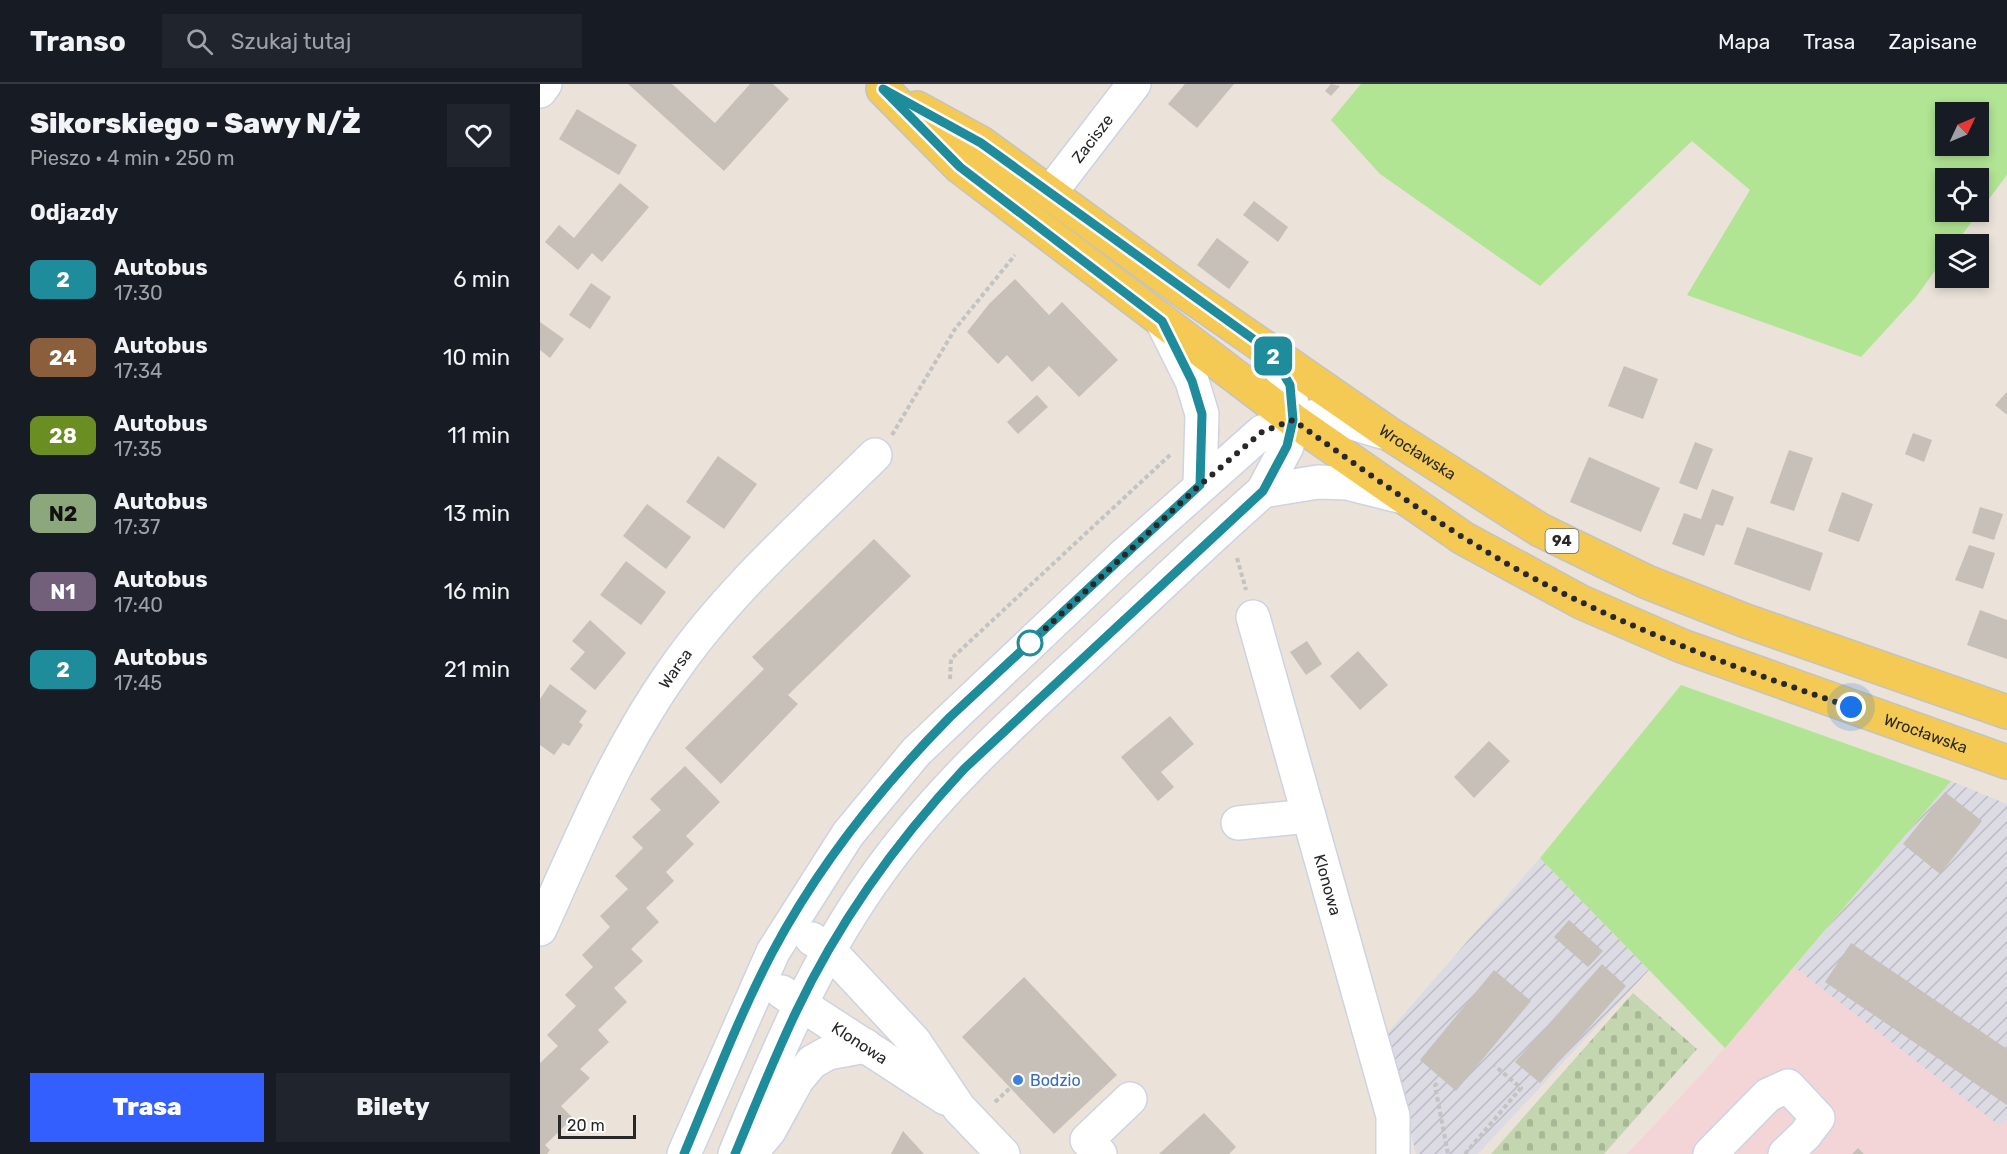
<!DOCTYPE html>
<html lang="pl">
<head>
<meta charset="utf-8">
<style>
  body { margin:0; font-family:Rubik,sans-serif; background:#20242c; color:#f1f3f6; height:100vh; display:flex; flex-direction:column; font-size:22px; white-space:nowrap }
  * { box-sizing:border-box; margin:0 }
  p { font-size:20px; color:#9ea1a6 }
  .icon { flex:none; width:33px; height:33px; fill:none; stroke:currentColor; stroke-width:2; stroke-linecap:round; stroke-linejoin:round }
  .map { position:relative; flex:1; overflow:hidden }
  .side { display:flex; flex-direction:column; background:#171b24; width:540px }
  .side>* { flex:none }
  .badge { padding:0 12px; border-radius:9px; font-size:21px; line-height:39px }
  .needle { width:39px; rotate:46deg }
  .buttons { position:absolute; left:1395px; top:18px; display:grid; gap:12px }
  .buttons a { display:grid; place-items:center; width:54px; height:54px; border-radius:0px; background:#171b24; box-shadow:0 3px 9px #0003; font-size:30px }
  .scale { position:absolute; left:18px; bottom:15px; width:78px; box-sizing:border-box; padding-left:6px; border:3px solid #282828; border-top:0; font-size:16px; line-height:21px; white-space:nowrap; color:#282828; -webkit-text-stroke:4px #fff; paint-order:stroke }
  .you { position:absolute; width:30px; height:30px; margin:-15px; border:4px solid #fff; border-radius:50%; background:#1a73e8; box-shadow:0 0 0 9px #1a73e833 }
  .map>.badge { position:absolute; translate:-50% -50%; box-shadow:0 0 0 3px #fff }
  h2 { padding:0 30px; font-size:22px; line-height:54px }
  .round { display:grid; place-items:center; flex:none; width:63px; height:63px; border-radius:0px; background:#20242c }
  .head { display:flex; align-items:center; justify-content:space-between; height:102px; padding:0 30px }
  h1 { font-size:28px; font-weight:800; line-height:45px }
  .button { display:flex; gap:12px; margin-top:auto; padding:12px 30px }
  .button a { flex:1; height:69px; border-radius:0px; background:#335ffe; color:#fff; font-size:24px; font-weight:800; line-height:69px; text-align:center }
  .button a+a { background:#20242c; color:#f1f3f6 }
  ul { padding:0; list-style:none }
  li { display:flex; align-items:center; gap:18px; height:78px; padding:0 30px }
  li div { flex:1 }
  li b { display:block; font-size:22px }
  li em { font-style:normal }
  li .badge { min-width:66px; font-weight:700; text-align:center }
  header { display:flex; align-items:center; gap:36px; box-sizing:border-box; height:84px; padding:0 30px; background:#171b24; border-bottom:2px solid #363941 }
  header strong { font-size:28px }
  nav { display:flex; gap:33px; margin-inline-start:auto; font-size:21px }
  .search { width:420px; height:54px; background:#20242c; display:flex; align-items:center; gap:15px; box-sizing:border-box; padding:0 21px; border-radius:0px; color:#9ea1a6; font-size:22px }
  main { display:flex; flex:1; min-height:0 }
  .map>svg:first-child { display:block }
  .industrial { fill:url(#industrial-furrows) }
  .medical { fill:#f3d5d8 }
  .grass { fill:#b1e493; fill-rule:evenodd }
  .cemetery { fill:url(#cemetery-stones) }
  .building { fill:#c6c0b9 }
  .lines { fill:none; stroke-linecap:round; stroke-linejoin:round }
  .minor-casing { stroke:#ced3e2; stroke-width:36 }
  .major-casing { stroke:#c3c3c3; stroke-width:36 }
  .path { stroke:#c3c3c3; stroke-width:4; stroke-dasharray:4.5 3; stroke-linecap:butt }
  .minor { stroke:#fff; stroke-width:33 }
  .major { stroke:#f4ca55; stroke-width:33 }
  .line-casing { stroke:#fff; stroke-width:14 }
  .line { stroke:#1e8c9b; stroke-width:9 }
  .walk { stroke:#282828; stroke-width:6; stroke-dasharray:0 10.8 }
  .stop-dot { fill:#fff; stroke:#1e8c9b; stroke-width:3 }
  .shop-dot { fill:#3f7fe0; stroke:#fff; stroke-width:2 }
  .labels { text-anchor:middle; stroke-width:4.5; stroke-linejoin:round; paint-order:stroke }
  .shield { fill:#fff; stroke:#686868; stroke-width:1.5 }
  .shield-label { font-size:15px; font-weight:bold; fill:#282828 }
  .street-label { font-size:16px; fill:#282828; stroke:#fff }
  .shop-label { font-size:16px; fill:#366cbe; stroke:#fff; text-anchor:start }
</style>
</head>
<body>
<header>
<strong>Transo</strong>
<div class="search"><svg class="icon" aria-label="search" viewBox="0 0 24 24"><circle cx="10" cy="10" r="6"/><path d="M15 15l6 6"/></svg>Szukaj tutaj</div>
<nav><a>Mapa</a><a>Trasa</a><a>Zapisane</a></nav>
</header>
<main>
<section class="side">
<div class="head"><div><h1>Sikorskiego - Sawy N/Ż</h1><p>Pieszo · 4 min · 250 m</p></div><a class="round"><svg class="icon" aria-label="heart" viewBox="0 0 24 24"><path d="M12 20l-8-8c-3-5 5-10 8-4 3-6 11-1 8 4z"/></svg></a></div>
<h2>Odjazdy</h2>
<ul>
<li><span class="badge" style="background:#1e8c9b;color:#fff">2</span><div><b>Autobus</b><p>17:30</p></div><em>6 min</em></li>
<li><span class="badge" style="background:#8b5e3c;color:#fff">24</span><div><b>Autobus</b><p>17:34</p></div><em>10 min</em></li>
<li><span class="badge" style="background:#6b8e23;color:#fff">28</span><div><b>Autobus</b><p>17:35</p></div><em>11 min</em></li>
<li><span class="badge" style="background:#8ca77b;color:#111">N2</span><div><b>Autobus</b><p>17:37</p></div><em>13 min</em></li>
<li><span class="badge" style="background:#72607b;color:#fff">N1</span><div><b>Autobus</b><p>17:40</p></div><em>16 min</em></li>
<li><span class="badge" style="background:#1e8c9b;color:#fff">2</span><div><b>Autobus</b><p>17:45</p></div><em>21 min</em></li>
</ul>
<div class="button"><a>Trasa</a><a>Bilety</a></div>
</section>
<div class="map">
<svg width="1467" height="1070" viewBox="0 0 1467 1070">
  <defs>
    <pattern id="industrial-furrows" width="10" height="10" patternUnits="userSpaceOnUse" patternTransform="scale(1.5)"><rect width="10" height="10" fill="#dcdae3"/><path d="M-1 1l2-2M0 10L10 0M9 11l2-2" fill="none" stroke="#bdbbc3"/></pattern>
    <pattern id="cemetery-stones" width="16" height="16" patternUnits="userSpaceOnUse" patternTransform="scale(1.5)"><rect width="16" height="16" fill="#c3d6b0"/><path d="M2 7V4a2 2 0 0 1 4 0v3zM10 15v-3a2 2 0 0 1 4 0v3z" fill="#a8b897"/></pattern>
  </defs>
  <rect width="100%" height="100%" fill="#ebe3d9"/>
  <g class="industrial">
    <polygon points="1411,697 1467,720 1467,1035 1460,1043 1254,883"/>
    <polygon points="1000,774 1109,886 938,1070 876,1070 855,987 843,954"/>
  </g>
  <polygon class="medical" points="1254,883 1460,1042 1467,1035 1467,1070 1087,1070 1168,983"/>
  <g class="grass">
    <path d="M 821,0 L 1467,0 L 1467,91 L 1415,160 L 1406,160 L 1405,173 L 1376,213 L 1321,273 L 1147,211 L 1210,106 L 1152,57 L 1000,202 L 840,90 L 791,36 ZM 1406,28 L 1438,28 L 1438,62 L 1406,62 ZM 1406,94 L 1438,94 L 1438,128 L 1406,128 Z"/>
    <polygon points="1141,601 1411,697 1185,964 1000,774"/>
  </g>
  <polygon class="cemetery" points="1093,909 1157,965 1064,1070 951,1070"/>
  <g class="building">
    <polygon points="88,0 132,0 175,39 210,0 233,0 249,15 184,87"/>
    <polygon points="645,0 694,0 657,44 628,20"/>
    <polygon points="791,0 800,2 791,12 785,7"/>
    <polygon points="37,25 97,61 79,91 19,55"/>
    <polygon points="80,99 109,123 62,178 52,169 38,186 5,158 19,141 34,154"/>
    <polygon points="714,117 748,143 738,158 703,131"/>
    <polygon points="677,154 709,178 689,205 657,181"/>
    <polygon points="475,195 509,231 522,218 578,276 539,313 509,282 492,298 467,271 458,280 427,248 449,220"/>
    <polygon points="51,199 71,213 50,245 29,231"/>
    <polygon points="0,238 24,255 10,274 0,266"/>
    <polygon points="1084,282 1118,295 1103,335 1068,322"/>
    <polygon points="1467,308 1467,331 1455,321"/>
    <polygon points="497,311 508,323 478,350 467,338"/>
    <polygon points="1373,349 1392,356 1384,378 1365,370"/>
    <polygon points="1155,358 1173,365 1157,406 1139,399"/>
    <polygon points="1249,366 1273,374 1254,427 1230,419"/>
    <polygon points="178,372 217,400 184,445 146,418"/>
    <polygon points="1049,373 1120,404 1101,448 1030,418"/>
    <polygon points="1172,405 1194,413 1183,442 1176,440 1164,472 1132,460 1144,429 1161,435"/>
    <polygon points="1302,408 1333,420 1319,458 1288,447"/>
    <polygon points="107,420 151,453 126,485 83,452"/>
    <polygon points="1440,423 1463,430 1454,456 1432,449"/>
    <polygon points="1207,443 1283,469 1270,507 1194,480"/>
    <polygon points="334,455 371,492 248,611 258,620 181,700 145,664 224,585 212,573"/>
    <polygon points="1429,461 1455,469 1443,505 1415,496"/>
    <polygon points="86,477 126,508 101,541 60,511"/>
    <polygon points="1440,526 1467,536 1467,575 1427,561"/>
    <polygon points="50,536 86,569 55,606 30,585 45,568 32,557"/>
    <polygon points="767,557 782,580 766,591 750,568"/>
    <polygon points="818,567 848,601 820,626 790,592"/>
    <polygon points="10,600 47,627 39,638 43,641 29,662 23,659 14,671 0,661 0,615"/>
    <polygon points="630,632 654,660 621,688 634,703 618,717 581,673"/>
    <polygon points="949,657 970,677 934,714 914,693"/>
    <polygon points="145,682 180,718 146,752 154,760 126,788 134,797 106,824 119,838 91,865 103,877 74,904 87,918 58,946 69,958 40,985 50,994 21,1022 33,1034 5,1061 10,1066 7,1070 0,1070 0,979 18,962 7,951 36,922 25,911 53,883 42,871 70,843 60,832 88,805 75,792 103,764 92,753 121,726 110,715"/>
    <polygon points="1405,708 1442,737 1400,790 1363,760"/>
    <polygon points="1029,836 1063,867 1048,883 1014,853"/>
    <polygon points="1311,859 1467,965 1467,1021 1285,898"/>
    <polygon points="1062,880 1086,902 1000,999 975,978"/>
    <polygon points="954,886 991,917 916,1007 880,976"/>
    <polygon points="484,893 577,991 514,1050 422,953"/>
    <polygon points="664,1029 696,1063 689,1070 619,1070"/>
    <polygon points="363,1047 384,1070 351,1070"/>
    <polygon points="1318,1064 1324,1070 1312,1070"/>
  </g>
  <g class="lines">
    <defs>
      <g id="minor">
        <polyline points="0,7 5,0"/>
        <path id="s1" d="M 510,109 L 594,0"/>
        <polyline points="622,237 652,297 662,330 660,401"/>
        <polyline points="723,407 778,398 807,399 863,413"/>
        <path id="s2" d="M 713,533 L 853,1032 L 853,1070"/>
        <polyline points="698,739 769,732"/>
        <path id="s3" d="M 0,845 C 40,757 77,666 133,587 C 189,506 265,440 335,371"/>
        <polyline points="272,855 289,866 374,957 419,1024 463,1070"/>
        <path id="s4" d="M 242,908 L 405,1014"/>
        <polyline points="144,1070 233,868 308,750 376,668 584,471 722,348 753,336 777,332 802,336 842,348"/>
        <path d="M 195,1070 C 234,976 273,882 332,798 C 391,713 467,644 543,574 C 603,518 662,461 723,407 L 747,362 L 753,336 L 750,301 L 730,267"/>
        <polyline points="210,1070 229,1047 257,996 272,978 288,969 326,962"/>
        <polyline points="560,1070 547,1056 590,1015"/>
        <polyline points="1170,1070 1228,1011 1248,1002 1278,1034 1265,1051 1245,1070"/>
      </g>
      <g id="major">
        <path id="s5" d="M 343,5 L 420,83 L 753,336 L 923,454 L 1041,518 L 1142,562 L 1467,678"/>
        <path id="s6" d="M 377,24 L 441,59 L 646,209 L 851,351 L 1000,446 L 1107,498 L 1206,537 L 1467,628"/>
      </g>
    </defs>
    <use href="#minor" class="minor-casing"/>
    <use href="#major" class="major-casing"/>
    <g class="path">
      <polyline points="352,351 415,245 475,171"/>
      <polyline points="697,474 706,506"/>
      <polyline points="410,595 411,575 630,371"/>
      <polyline points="897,999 895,1002 908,1070"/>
      <polyline points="455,1018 470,1004"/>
      <polyline points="925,1070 981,1004 955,982"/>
    </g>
    <use href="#minor" class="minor"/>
    <use href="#major" class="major"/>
  </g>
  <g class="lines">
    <defs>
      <path id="line" d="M 144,1070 C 172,1003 198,934 232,869 C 278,782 341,703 410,633 L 660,401 L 662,330 L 652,297 L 622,237 L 420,83 L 343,5 L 441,59 L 730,267 L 750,301 L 753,336 L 747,362 L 723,407 L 424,685 C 357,757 298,839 256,928 C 234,974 215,1022 195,1070"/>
    </defs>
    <use href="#line" class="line-casing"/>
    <use href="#line" class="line"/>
    <path class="walk" d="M 490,559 L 660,401 L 722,348 L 753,336 C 827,388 900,443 980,487 C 1085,544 1198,585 1311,623"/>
  </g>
  <circle class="stop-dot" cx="490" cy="559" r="12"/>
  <circle class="shop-dot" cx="478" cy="996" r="6"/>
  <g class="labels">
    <rect class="shield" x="1005.5" y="445" width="33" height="24" rx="4.5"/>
    <g class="shield-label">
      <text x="1022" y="462">94</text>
    </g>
    <g class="street-label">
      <text dy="6" stroke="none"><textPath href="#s1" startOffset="69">Zacisze</textPath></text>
      <text dy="6" stroke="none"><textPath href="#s6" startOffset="608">Wrocławska</textPath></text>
      <text dy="6" stroke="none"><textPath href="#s3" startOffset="294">Warsa</textPath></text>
      <text dy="6" stroke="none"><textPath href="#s5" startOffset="1238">Wrocławska</textPath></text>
      <text dy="6" stroke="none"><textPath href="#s2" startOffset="278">Klonowa</textPath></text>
      <text dy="6" stroke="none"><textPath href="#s4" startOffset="93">Klonowa</textPath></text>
    </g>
    <g class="shop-label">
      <text x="490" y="1002">Bodzio</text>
    </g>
  </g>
</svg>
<div class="buttons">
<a><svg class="needle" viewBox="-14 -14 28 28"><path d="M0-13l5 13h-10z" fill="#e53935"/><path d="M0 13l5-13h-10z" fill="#9ea1a6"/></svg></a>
<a><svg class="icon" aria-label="locate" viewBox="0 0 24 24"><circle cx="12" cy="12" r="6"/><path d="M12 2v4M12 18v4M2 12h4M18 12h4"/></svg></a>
<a><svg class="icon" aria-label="layers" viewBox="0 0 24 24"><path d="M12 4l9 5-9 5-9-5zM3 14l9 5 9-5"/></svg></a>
</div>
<div class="scale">20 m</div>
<div class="you" style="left:1311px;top:623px"></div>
<b class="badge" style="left:733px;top:272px;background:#1e8c9b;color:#fff">2</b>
</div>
</main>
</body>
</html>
